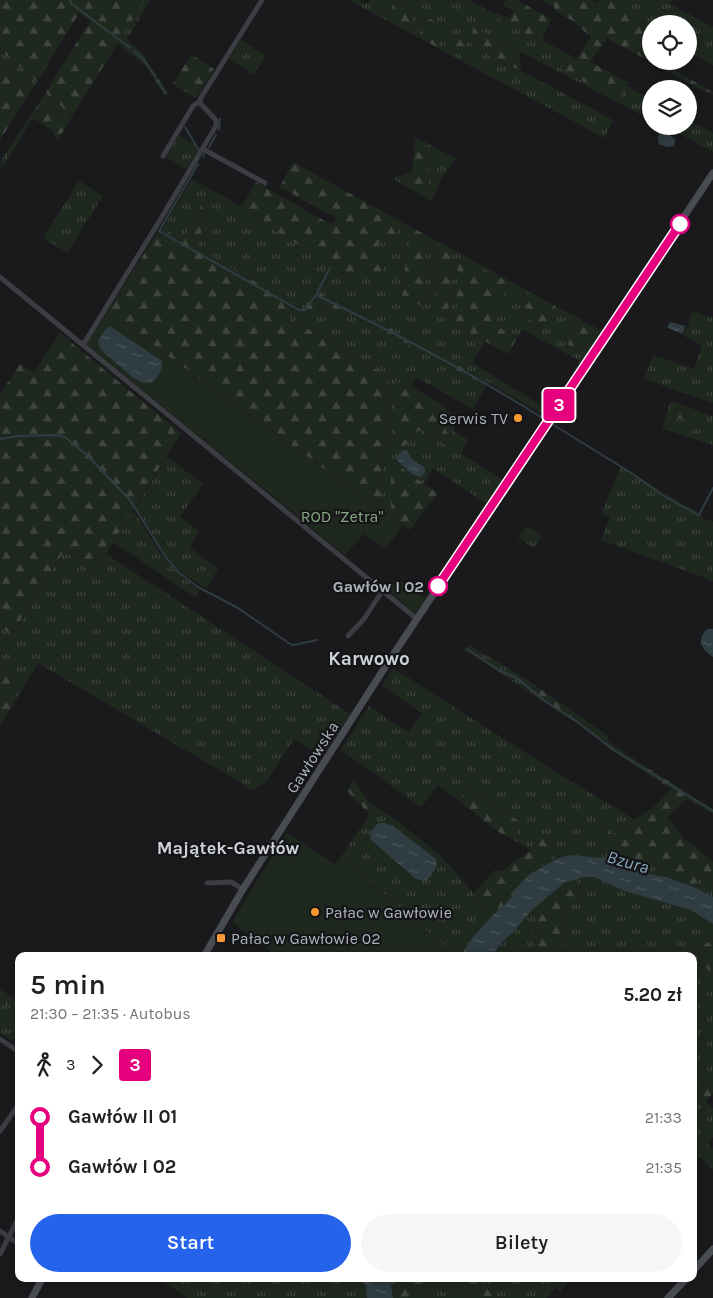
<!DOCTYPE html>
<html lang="pl">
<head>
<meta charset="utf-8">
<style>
  body { margin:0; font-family:Karla,sans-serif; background:#f6f6f6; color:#202124; height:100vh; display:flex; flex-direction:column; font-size:19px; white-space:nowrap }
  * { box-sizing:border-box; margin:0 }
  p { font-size:16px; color:#757577 }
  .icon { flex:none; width:28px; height:28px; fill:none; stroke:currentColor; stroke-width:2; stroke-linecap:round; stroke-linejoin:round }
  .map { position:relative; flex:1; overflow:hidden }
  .side { position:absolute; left:15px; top:952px; width:682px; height:330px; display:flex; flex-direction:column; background:#fff; border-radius:10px; box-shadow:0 2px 8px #0003 }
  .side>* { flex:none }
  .badge { padding:0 10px; border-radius:4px; font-size:18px; line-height:32px }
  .buttons { position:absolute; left:642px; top:15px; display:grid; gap:10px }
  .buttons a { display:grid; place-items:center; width:55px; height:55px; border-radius:50%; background:#fff; box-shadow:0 2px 8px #0003; font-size:25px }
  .map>.badge { position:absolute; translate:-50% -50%; box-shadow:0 0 0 2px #fff }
  .legs { display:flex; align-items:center; gap:8px; height:55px; padding:0 15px; font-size:16px }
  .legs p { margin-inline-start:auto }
  .summary { display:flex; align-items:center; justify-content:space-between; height:85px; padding:0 15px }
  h1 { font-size:28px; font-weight:600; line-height:38px }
  .button { display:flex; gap:10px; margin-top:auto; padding:10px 15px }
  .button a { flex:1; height:58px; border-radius:30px; background:#2563eb; color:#fff; font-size:20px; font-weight:600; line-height:58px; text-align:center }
  .button a+a { background:#f6f6f6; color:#202124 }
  ul { padding:0 15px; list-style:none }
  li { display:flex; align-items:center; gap:18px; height:50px; font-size:19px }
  li i { display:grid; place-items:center; width:8px; height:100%; margin:0 6px; background:currentColor }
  li i::after { content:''; width:12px; height:12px; margin:-6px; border:4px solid; border-radius:50%; background:#fff }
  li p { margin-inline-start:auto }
  li:first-child i { background:linear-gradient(#0000 50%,currentColor 0) }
  li:last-child i { background:linear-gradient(currentColor 50%,#0000 0) }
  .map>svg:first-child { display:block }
  .grass { fill:url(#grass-tufts); fill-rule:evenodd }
  .forest { fill:url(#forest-firs) }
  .green { fill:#1f281f }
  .water { fill:url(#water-ripples) }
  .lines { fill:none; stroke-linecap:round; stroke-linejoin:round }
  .stream { stroke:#2f3c41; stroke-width:2 }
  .street { stroke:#3b3d42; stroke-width:5 }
  .secondary { stroke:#484c52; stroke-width:7 }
  .line-1-casing { stroke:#fff; stroke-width:11 }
  .line-1 { stroke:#e6007e; stroke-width:8 }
  .stop-1-dot { fill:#fff; stroke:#e6007e; stroke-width:2.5 }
  .poi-dot { fill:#fa9834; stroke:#151517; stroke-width:2 }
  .labels { text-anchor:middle; stroke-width:4.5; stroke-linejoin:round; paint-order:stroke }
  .poi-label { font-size:16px; fill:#acb3bc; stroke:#151517; text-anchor:start }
  .park-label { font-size:16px; fill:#86a882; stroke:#151517 }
  .stop-label { font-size:16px; font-weight:bold; fill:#acb3bc; stroke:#151517; text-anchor:end }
  .street-label { font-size:16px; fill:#acb3bc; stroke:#151517 }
  .neighbourhood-label { font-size:18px; font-weight:bold; fill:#cdd2d8; stroke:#151517 }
  .water-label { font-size:18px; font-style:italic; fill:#82a7b8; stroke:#151517 }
  .quarter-label { font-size:19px; font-weight:bold; fill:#cdd2d8; stroke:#151517 }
</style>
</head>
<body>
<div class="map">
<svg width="713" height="1298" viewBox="0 0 713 1298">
  <defs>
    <pattern id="grass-tufts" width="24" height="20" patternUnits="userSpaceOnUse" patternTransform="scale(1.25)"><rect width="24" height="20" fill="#1f281f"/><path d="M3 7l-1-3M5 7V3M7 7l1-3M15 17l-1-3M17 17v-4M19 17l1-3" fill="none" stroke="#3d453e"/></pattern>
    <pattern id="forest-firs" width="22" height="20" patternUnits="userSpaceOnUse" patternTransform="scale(1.25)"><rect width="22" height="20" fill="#1f281f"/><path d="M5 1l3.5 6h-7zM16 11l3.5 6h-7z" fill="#3d453e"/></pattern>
    <pattern id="water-ripples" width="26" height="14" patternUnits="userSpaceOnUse" patternTransform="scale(1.25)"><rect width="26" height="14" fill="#2f3c41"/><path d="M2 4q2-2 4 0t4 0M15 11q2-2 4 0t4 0" fill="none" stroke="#4a565a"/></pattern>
  </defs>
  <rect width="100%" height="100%" fill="#1a1a1c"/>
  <g class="grass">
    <polygon points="144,0 151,0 127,39 147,58 146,60 168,92 165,96 144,63 143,64 117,43"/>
    <polygon points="349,0 358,0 366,4 370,0 469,0 493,13 494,16 540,42 542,40 559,49 558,52 564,56 561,69 619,100 627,86 651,99 651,120 473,27 471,44 613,120 604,138 438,48 441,25 422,16 420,38 410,33 413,10 395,1 388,21"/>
    <polygon points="627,0 672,0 670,4 713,27 713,48 707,45 701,53 693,50 696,27 692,25 689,35 689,24 651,24 651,32 643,28 642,16 626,2"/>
    <polygon points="241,40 266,55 254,75 229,59"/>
    <polygon points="0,50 37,82 31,91 0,62"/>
    <polygon points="46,92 72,116 68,123 43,101 2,168 0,162"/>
    <polygon points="689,120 713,133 713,152 666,126 689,126"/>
    <polygon points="179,135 200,148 186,169 166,157"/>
    <polygon points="432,146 456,159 440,180 432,201 427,199"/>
    <polygon points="413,172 411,189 392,178"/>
    <path d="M 192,179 L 242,207 L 241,210 L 315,254 L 325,267 L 333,271 L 353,274 L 379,243 L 396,237 L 398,220 L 409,226 L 402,295 L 425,307 L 426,235 L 438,242 L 435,295 L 448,320 L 452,249 L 530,292 L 523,305 L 527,318 L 544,328 L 556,306 L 576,317 L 568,345 L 582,353 L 588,352 L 579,365 L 578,360 L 522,329 L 516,340 L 497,325 L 494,314 L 456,325 L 485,341 L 472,363 L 546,408 L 552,407 L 546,416 L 456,364 L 456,370 L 486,386 L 473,409 L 416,377 L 411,386 L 446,407 L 445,409 L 451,413 L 454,428 L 453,431 L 468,440 L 461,454 L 504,480 L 487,504 L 433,468 L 424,483 L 392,462 L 391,517 L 380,509 L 389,377 L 289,318 L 296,305 L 197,248 L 208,208 L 201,206 L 183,241 L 162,228 ZM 320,293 L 392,335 L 369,323 L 319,303 ZM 403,334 L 441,355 L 440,361 L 402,341 ZM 440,407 L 450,447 L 422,430 L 411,434 L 407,444 L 393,441 Z"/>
    <polygon points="79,181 103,196 67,253 43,238"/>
    <polygon points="693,311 713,318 713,403 644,379 653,355 694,369 702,345 684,336"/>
    <polygon points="671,401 713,416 713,445 662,428 665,419 673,423 679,418 687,420 689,414 669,406"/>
    <polygon points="167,457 203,484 180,517 199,531 190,547 218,569 206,588 179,571 163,551 136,507"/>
    <polygon points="621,466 659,490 701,514 703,519 713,522 713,581 601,540 610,517 601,514"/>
    <polygon points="133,510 161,554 178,574 200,590 195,597 113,542"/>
    <polygon points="527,526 542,535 534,548 518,538"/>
    <polygon points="64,551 95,571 106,554 350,714 323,756 294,739 265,783 253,790 38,663 18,696 0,653 0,627 13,634"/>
    <polygon points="470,646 512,670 539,688 537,697 463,649"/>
    <polygon points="393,668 567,779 634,819 613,834 599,825 618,853 663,867 666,877 643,873 613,859 570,855 554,860 554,843 531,850 517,842 519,821 467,789 459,801 438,785 421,807 341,750 369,706 408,732 422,713 382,686"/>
    <polygon points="605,741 608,741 637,761 634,765 602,744"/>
    <polygon points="371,805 388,814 438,853 474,893 478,904 492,916 473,937 460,956 438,956 445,946 341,857 369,815"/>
    <polygon points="699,876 709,877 713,882 713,897 694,887"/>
    <polygon points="584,877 594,877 624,891 691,910 713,924 713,941 695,948 696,957 713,973 713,1089 694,1071 694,956 574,956 567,948 564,908 578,902 576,878"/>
    <path d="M 532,910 L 540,930 L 528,935 L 531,941 L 547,956 L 492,956 C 503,939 519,925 532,910 Z"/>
    <polygon points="0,1000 13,1007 19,1003 19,1031 12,1041 0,1033"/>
    <polygon points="694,1090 713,1108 713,1137 707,1143 713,1149 713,1169 698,1155 694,1160"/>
    <polygon points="160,1279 362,1279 366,1287 367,1298 187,1298"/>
    <polygon points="435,1279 447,1279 471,1298 425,1298"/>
    <polygon points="476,1279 570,1279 560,1292 555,1288 547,1298 499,1298"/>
  </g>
  <g class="forest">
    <polygon points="0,0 145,0 72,116 46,92 90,21 79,13 37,82 0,50"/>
    <polygon points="505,0 517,0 551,19 542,40 540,42 493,16 493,13 496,13 510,19 513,11 503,5"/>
    <polygon points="542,0 592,0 597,3 601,0 627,0 627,2 642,16 643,28 651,32 651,61 680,61 675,71 713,92 713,94 700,89 607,38 590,62 629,83 619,101 561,69 564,56 558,52 559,49 577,59 591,37 573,21 555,11 554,6"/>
    <polygon points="395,1 413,10 410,33 388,21"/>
    <polygon points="422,15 442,25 438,48 420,38"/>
    <polygon points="692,25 696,27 693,50 700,53 707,45 713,48 713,65 689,52 689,35"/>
    <polygon points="473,27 519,51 521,71 471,44"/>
    <polygon points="454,35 467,42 465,49 454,47"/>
    <polygon points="191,54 214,69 196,98 173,84"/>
    <polygon points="0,62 31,91 0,140"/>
    <polygon points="43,101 68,123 58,140 55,138 54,132 40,122 32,119"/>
    <polygon points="415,137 432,146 427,199 411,189"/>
    <polygon points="293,162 398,220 396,237 379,243 373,252 385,264 379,282 353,274 333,271 324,267 314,254 240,210 256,182 332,225 336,218 280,187"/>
    <polygon points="201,206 208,207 197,248 296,305 289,318 389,377 380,509 107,312 158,232 160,233 162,228 183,241"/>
    <polygon points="409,226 426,235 425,308 402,295"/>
    <polygon points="438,242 452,249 448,320 440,316 435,295"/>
    <polygon points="458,258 464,259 510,283 494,314 497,325 516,340 508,354 456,325"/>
    <polygon points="530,292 556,306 545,328 527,318 523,305"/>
    <polygon points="320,293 344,307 393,329 391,335 369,323 319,303 313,314 304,307 311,294"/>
    <polygon points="576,317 602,331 588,352 582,353 568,345"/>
    <polygon points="60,333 181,433 95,571 64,551 12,634 0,627 0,394 20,364 34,373"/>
    <polygon points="403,333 441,355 440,361 402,341"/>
    <polygon points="456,364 488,382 486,386 456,370"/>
    <polygon points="396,381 440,407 451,448 422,430 411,434 407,444 403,447 393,441"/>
    <polygon points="669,406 690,414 688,420 679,418 673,423 665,419"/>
    <polygon points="391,461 438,493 410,530 391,517"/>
    <polygon points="0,653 18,696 0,726"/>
    <polygon points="539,688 608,736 608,741 605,741 537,697"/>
    <polygon points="637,761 713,809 713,814 687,799 667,817 684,838 713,862 713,882 709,877 699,876 694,887 666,877 663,867 618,853 597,831 598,824 613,834 655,806 671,789 634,765"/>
    <polygon points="354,780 371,805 369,815 362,806 347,791"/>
    <polygon points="467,789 519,821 517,842 497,831 459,801"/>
    <polygon points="539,834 554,843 554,860 540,867 517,887 512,897 492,916 478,904 474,893 495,870 502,871 531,850"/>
    <polygon points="576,878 578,902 564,908 567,948 574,956 547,956 531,941 527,935 540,930 532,910 564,883"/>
    <polygon points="713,941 713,973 696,957 695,948"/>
    <polygon points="0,989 19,1002 19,1003 13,1007 0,1000"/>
    <polygon points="694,1071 713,1089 713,1093 706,1102 694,1090"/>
    <polygon points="390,1279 435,1279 425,1298 393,1298"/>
    <polygon points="447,1279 476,1279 499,1298 471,1298"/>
  </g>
  <g class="green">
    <polygon points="107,312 403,526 385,549 364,534 345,555 86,344"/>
    <polygon points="398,579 426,599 416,613 412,611 388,590"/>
    <polygon points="287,833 335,864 341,857 445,946 438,956 276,956 232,922"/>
  </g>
  <g class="water">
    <path d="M 663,130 L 675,139 L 674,146 L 668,147 L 659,144 C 657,138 658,132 663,130 Z"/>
    <polygon points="670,322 685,326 683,334 668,328 667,327"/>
    <path d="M 108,327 L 111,327 L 162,361 C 162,371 159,376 151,383 L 142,383 L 132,377 L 101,350 L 98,342 L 104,331 Z"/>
    <polygon points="403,450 407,450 412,459 425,468 425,473 421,477 412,474 398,461 397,456"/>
    <path d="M 707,629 L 713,629 L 713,657 C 701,649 696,640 707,629 Z"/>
    <path d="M 379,823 L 385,823 L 393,826 L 436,859 L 437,865 L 431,876 L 425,881 L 416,879 L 371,840 C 369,832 373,828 379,823 Z"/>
    <polygon points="570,855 613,859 643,873 666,877 694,887 713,897 713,924 691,910 624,891 594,877 584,877 564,883 532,910 514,931 501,943 492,956 460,956 473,937 492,916 512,897 517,887 530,874 554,860"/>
    <polygon points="362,1279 390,1279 393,1298 367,1298 366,1287"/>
  </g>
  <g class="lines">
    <g class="stream">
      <polyline points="70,0 72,4 130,48"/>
      <polyline points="134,51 143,59 155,76"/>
      <polyline points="157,80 166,94"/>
      <polyline points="185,127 198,149"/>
      <polyline points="219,130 220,119"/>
      <polyline points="209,147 216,135"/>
      <polyline points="203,157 204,154"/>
      <path d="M 198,164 L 159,231 L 299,310 L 305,310 L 316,295 C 394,332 471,373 544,419"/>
      <polyline points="316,295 330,268"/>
      <polyline points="552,424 633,474 662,495 698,515 699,515 713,488"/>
      <polyline points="0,439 18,436 56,435 65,437 89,457 130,500 165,556 179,573 198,587 238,608 290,644 294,645 317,640"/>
      <polyline points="467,649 500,671 517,678 546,702 576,721 614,750 713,811"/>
    </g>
    <g class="street">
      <polyline points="199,102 202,96 262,0"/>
      <polyline points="203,149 265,183"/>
      <polyline points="0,277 417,619"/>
      <polyline points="83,345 160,220 216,126 216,120 199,102 193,106 163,156"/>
      <polyline points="348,636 364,619 383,590"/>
      <polyline points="207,883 231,882 243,889"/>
      <polyline points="0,1039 19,1052"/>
      <polyline points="0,1131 19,1104"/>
      <polyline points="0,1231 19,1244"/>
      <polyline points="0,1254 19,1217"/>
    </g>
    <g class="secondary">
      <polyline points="204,956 243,889 389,661 713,173"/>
      <polyline points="694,1270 713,1249"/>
      <polyline points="32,1298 42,1279"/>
      <polyline points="668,1298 686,1279"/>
    </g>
  </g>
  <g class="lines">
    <defs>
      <polyline id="line-1" points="438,586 680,224"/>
    </defs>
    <use href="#line-1" class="line-1-casing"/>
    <use href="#line-1" class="line-1"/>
  </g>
  <g class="stop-1-dot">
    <circle cx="680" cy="224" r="9"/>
    <circle cx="438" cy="586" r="9"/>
  </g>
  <g class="poi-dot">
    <circle cx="518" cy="418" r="5"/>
    <circle cx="315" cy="912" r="5"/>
    <rect x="216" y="933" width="10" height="10" rx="2.5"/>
  </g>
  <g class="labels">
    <g class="poi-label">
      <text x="508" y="424" text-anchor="end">Serwis TV</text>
      <text x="325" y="918">Pałac w Gawłowie</text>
      <text x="231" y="944">Pałac w Gawłowie 02</text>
    </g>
    <g class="park-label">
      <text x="342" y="522">ROD "Zetra"</text>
    </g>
    <g class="stop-label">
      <text x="424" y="592">Gawłów I 02</text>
    </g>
    <g class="street-label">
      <text transform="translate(312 757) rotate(-57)" y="6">Gawłowska</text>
    </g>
    <g class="neighbourhood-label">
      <text x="228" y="854">Majątek-Gawłów</text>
    </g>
    <g class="water-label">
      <text transform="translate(628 862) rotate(16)" y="6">Bzura</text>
    </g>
    <g class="quarter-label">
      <text x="369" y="665">Karwowo</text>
    </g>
  </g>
</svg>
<div class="buttons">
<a><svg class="icon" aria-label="locate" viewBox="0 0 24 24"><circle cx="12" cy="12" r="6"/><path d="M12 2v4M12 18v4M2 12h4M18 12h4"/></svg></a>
<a><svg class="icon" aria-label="layers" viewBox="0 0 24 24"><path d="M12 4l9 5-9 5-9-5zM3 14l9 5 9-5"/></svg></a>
</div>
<b class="badge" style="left:559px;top:405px;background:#e6007e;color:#fff">3</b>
<section class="side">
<div class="summary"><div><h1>5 min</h1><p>21:30 – 21:35 · Autobus</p></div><b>5.20 zł</b></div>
<div class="legs"><svg class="icon" aria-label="walk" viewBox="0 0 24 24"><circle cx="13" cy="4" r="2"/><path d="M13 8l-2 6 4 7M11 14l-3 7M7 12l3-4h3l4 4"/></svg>3<svg class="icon" aria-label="forward" viewBox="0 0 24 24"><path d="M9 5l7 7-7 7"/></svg><b class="badge" style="background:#e6007e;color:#fff">3</b></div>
<ul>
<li><i style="color:#e6007e"></i><b>Gawłów II 01</b><p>21:33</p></li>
<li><i style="color:#e6007e"></i><b>Gawłów I 02</b><p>21:35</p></li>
</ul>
<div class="button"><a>Start</a><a>Bilety</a></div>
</section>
</div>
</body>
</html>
